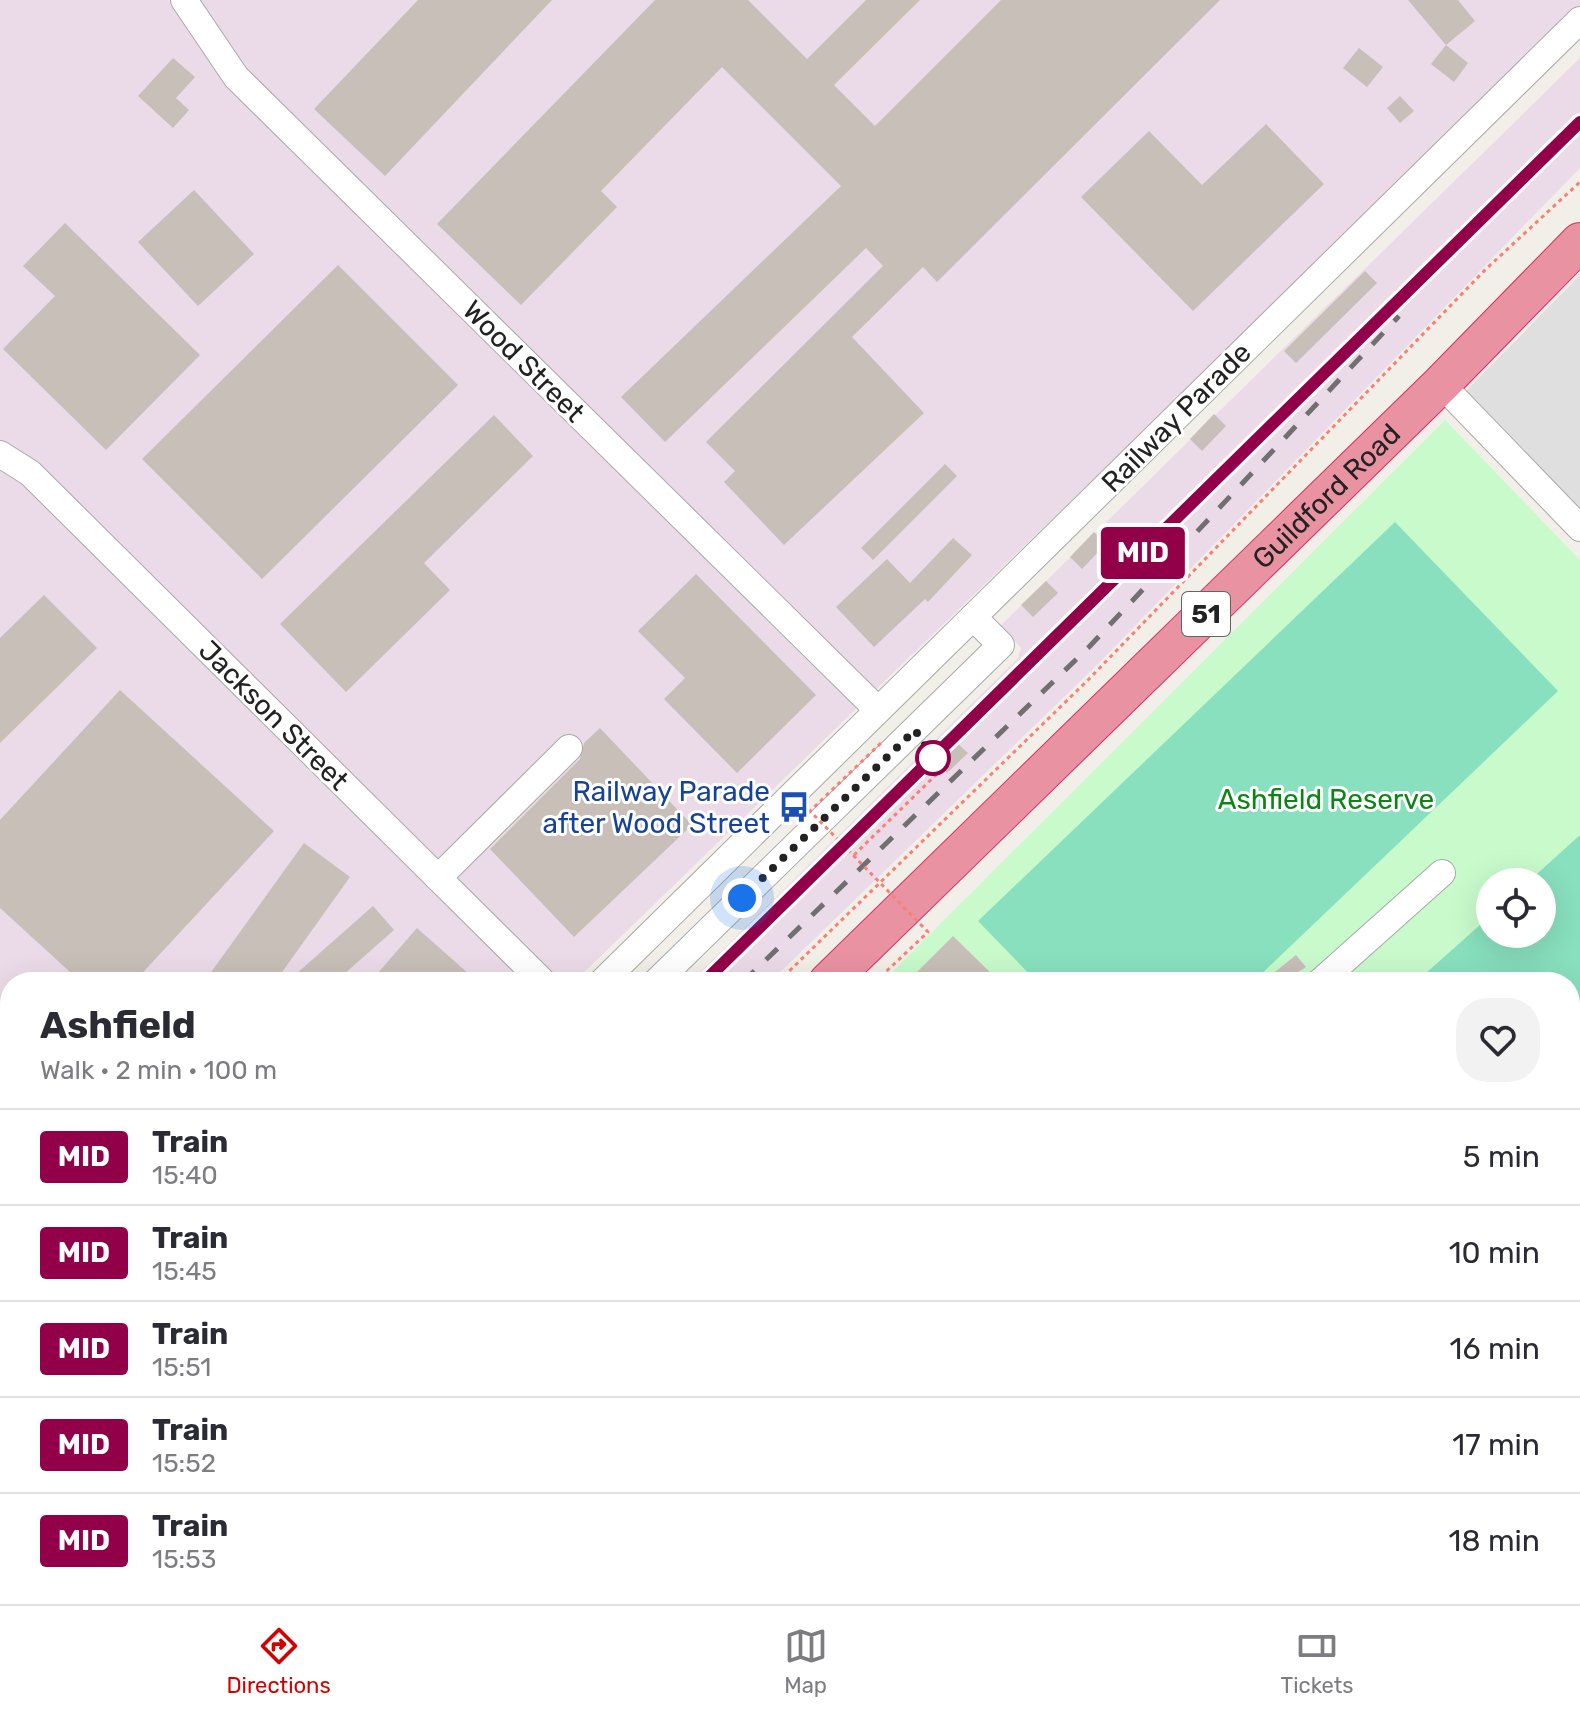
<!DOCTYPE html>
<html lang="en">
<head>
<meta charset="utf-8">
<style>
  body { margin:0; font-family:Rubik,sans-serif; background:#f2f2f3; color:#2b2b33; height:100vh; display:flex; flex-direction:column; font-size:30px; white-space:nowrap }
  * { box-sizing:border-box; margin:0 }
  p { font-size:26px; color:#7c7c81 }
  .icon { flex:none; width:44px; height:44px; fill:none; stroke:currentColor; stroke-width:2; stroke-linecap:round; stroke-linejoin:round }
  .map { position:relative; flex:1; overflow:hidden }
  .sheet { position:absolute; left:0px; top:972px; width:1580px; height:632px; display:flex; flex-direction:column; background:#fff; border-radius:32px 32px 0 0; box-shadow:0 8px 32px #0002 }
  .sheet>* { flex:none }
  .badge { padding:0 16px; border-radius:6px; font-size:28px; line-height:52px }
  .fabs { position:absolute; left:1476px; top:868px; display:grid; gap:16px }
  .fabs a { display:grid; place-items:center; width:80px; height:80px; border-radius:50%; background:#fff; box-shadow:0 8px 32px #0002; font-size:40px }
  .you { position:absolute; width:40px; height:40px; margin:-20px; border:6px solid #fff; border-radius:50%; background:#1a73e8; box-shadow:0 0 0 12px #1a73e833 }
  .map>.badge { position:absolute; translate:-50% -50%; box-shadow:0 0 0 4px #fff }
  .round { display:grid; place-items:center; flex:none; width:84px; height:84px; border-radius:32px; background:#f2f2f3 }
  .headline { display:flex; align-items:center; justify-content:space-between; height:136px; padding:0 40px }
  h1 { font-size:38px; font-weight:700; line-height:60px }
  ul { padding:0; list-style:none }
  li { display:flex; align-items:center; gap:24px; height:96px; padding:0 40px; border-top:2px solid #e1e1e2 }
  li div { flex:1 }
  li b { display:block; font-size:30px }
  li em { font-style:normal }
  li .badge { min-width:88px; font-weight:700; text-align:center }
  .tab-bar { display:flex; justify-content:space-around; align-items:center; height:112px; border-top:2px solid #e1e1e2; background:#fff; font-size:22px; color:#7c7c81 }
  .tab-bar a { display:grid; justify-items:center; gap:4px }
  .tab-bar .active { color:#d40000 }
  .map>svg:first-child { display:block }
  .residential { fill:#e0dfdf }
  .industrial { fill:#ebdbe8 }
  .park { fill:#c8facc; fill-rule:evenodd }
  .pitch { fill:#88e0be }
  .building { fill:#c7bfb8 }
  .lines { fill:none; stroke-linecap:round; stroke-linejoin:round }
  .minor-casing { stroke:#a9a9a9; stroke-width:28 }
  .highway-casing { stroke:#dc2a67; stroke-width:40 }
  .path { stroke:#fa8072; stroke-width:3; stroke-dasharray:4 4; stroke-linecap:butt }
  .minor { stroke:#fff; stroke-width:26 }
  .highway { stroke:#e892a2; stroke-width:38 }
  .rail { stroke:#707070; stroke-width:5; stroke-dasharray:16 16; stroke-linecap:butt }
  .path-bridge { stroke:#fa8072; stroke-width:3; stroke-dasharray:4 4; stroke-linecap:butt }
  .line-casing { stroke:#fff; stroke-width:18 }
  .line { stroke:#910048; stroke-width:12 }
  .walk { stroke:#222; stroke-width:8; stroke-dasharray:0 14.4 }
  .stop-dot { fill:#fff; stroke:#910048; stroke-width:4 }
  .labels { text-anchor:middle; stroke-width:6; stroke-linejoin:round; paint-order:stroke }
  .shield { fill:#fff; stroke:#646464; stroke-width:2 }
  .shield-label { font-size:26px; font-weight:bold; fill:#222 }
  .street-label { font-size:28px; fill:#222; stroke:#fff }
  .transit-label { font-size:28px; fill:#164399; stroke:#fff; text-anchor:end }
  .park-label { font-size:28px; fill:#0c8416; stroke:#fff }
</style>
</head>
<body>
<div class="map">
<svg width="1580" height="1604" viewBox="0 0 1580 1604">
  <rect width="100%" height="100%" fill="#f2efe9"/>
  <g class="residential">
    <polygon points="1580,275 1580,528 1457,400"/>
    <polygon points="1580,1262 1580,1604 194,1604 204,1594 1570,1594 1570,1270"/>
  </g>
  <g class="industrial">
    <polygon points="0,0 1580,0 1580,8 574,982 10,982 10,1528 0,1537"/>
    <polygon points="1580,58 1580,168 1097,665 770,982 690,982 1018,658 1021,648 1009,634 1004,637 997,629"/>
    <polygon points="16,1594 147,1594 137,1604 6,1604"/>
  </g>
  <path class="park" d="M 1445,420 L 1580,560 L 1580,1228 L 1570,1237 L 1570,982 L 882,982 ZM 1490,882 L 1542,882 L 1542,934 L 1490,934 Z"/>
  <g class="pitch">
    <polygon points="1395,522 1558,691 1253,982 1037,982 978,921"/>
    <polygon points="1580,835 1580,1188 1577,1191 1570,1183 1570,982 1416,982 1490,916 1490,934 1542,934 1542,882 1528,882"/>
  </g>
  <g class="building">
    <polygon points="418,0 552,0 385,176 314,109"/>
    <polygon points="655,0 748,0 807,59 866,0 920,0 834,85 875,126 1001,0 1220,0 937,282 923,267 852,337 924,413 784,545 724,482 735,471 706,442 883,266 866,248 665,442 621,397 841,186 722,67 601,191 617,207 521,305 437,224"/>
    <polygon points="1408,0 1458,0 1475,21 1446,45"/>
    <polygon points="1446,45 1468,63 1454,82 1431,64"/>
    <polygon points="1359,48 1383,67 1367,87 1343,68"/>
    <polygon points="173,58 195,77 176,98 189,110 173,128 138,96"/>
    <polygon points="1400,96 1414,111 1400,123 1387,108"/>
    <polygon points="1266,124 1324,184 1193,311 1081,197 1149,131 1202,185"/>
    <polygon points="194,190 254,254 198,306 138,242"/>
    <polygon points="65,223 200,355 106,450 3,349 55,296 23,266"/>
    <polygon points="338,265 458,385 262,579 142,459"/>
    <polygon points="1365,271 1377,283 1296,363 1284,351"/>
    <polygon points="1214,414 1226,426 1202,451 1190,439"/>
    <polygon points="494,415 533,456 424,563 450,590 346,692 280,624"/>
    <polygon points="945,464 957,476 873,560 861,548"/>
    <polygon points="1094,532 1106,544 1082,569 1070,557"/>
    <polygon points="953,538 972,555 928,602 925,599 874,647 836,607 887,559 910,583"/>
    <polygon points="696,574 816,695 737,773 664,699 685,678 638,631"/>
    <polygon points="1046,581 1058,593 1033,617 1021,605"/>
    <polygon points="44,595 97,648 0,743 0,638"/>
    <polygon points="120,690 274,831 134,982 81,982 0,908 0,820"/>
    <polygon points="600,728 692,825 574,937 490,849 580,759 584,743"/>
    <polygon points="958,744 968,753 947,773 938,763"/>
    <polygon points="304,843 350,877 275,982 204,982"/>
    <polygon points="373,906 394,930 335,982 287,982"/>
    <polygon points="417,928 469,974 462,982 370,982"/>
    <polygon points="953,936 1000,982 907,982"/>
    <polygon points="1296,955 1306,967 1282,982 1275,972"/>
  </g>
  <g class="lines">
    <defs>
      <g id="minor">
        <polyline points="184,0 236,77 878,710"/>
        <polyline points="1441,384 1580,528"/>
        <polyline points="0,454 30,473 543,982"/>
        <polyline points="438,878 569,748"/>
        <polyline points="602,982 1580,20"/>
        <polyline points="656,982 1001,645 973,617"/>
        <polyline points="1320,982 1442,873"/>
        <polyline points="1570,1270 1580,1262"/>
        <polyline points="0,1572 10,1563"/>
        <polyline points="638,1594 648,1604"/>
        <polyline points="1460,1594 1470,1604"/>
        <polyline points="440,1604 450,1594"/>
        <polyline points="672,1604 682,1594"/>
        <polyline points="1173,1604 1185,1594"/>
      </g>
      <g id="highway">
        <path id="s1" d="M 828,982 L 1441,384 L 1580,242"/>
        <polyline points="194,1604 204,1594"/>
      </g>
    </defs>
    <use href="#minor" class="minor-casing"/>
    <use href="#highway" class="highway-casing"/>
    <g class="path">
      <polyline points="854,855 943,768"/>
      <polyline points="778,982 1088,680 1486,269 1580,182"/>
      <polyline points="1029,1594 1039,1604"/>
      <polyline points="143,1604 153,1594"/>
    </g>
    <use href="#minor" class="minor"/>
    <use href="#highway" class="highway"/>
    <g class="rail">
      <polyline points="704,982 1580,123"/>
      <polyline points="743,982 1089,647 1399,316"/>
      <polyline points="71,1604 81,1594"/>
    </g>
    <polyline class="path-bridge" points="875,982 928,932 810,811 881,743"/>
  </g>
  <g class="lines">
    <defs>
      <polyline id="line" points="704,982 1580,122"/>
    </defs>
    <use href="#line" class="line-casing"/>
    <use href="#line" class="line"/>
    <polyline class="walk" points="742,898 915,730 933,758"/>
  </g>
  <defs>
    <symbol id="bus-bare" viewBox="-9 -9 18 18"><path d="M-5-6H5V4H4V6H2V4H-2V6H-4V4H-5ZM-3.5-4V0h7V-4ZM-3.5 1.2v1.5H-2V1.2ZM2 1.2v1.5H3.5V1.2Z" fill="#1a4fb4" stroke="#fff" stroke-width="2.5" paint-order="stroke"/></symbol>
  </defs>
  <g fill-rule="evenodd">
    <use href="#bus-bare" x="772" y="785" width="44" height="44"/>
  </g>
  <circle class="stop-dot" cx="933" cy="758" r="16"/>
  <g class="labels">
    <rect class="shield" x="1182" y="592" width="48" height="44" rx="6"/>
    <g class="shield-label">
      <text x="1206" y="623">51</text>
    </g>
    <g class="street-label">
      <text transform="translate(524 361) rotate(45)" y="10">Wood Street</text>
      <text transform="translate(1176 417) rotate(-45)" y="10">Railway Parade</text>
      <text dy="10" stroke="none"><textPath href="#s1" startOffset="696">Guildford Road</textPath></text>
      <text transform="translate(274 715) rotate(45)" y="10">Jackson Street</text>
    </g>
    <g class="transit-label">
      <text x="770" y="801">Railway Parade<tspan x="770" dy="32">after Wood Street</tspan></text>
    </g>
    <g class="park-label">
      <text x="1326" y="809">Ashfield Reserve</text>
    </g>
  </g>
</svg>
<div class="fabs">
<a><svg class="icon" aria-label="locate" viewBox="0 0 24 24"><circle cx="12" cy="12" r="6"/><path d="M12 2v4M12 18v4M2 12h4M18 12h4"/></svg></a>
</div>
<div class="you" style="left:742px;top:898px"></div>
<b class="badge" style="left:1143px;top:553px;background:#910048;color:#fff">MID</b>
<section class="sheet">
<div class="headline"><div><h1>Ashfield</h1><p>Walk · 2 min · 100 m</p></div><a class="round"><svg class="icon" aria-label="heart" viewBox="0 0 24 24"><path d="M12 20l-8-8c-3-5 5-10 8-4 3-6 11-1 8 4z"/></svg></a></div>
<ul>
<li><span class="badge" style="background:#910048;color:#fff">MID</span><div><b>Train</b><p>15:40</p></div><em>5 min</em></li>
<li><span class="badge" style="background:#910048;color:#fff">MID</span><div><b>Train</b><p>15:45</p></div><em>10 min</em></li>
<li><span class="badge" style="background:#910048;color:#fff">MID</span><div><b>Train</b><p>15:51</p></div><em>16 min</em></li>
<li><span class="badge" style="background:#910048;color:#fff">MID</span><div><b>Train</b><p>15:52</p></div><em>17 min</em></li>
<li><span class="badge" style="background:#910048;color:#fff">MID</span><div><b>Train</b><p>15:53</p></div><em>18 min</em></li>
</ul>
</section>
</div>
<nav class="tab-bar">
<a class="active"><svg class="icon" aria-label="directions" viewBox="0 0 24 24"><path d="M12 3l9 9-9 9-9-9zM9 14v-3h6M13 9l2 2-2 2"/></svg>Directions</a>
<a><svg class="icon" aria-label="map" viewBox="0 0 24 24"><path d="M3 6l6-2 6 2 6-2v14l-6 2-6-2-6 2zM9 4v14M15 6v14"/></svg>Map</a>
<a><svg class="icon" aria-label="tickets" viewBox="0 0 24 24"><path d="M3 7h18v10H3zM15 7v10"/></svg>Tickets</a>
</nav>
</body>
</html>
